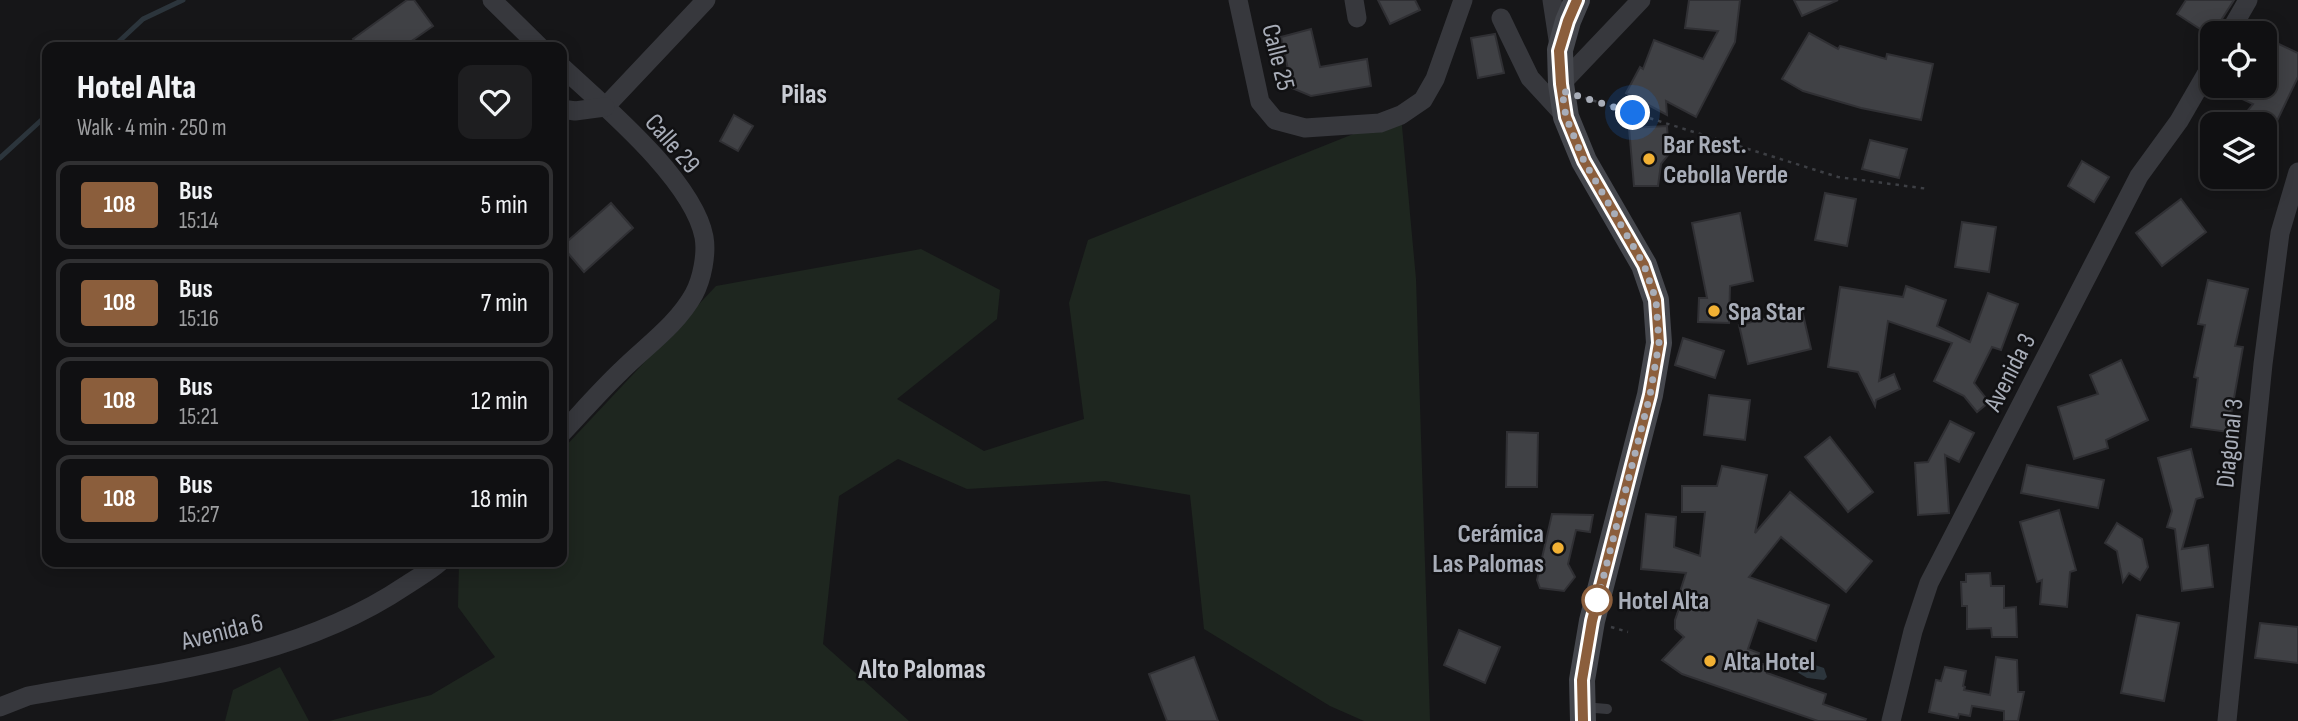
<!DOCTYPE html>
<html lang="en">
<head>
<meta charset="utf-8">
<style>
  body { margin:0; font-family:"Sofia Sans Condensed",sans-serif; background:#1e1e20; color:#f1f3f6; height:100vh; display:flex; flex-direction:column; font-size:26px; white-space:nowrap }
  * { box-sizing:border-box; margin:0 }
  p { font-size:23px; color:#9c9d9f }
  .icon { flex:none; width:38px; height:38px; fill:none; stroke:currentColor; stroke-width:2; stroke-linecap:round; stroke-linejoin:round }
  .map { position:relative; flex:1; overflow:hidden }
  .drawer { position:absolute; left:42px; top:42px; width:525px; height:525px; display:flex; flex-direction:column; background:#101012; border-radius:14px; box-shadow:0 4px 18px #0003,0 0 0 2px #303032 }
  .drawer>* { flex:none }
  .badge { padding:0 14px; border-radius:5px; font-size:24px; line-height:46px }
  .fabs { position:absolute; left:2200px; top:21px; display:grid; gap:14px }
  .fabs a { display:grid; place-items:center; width:77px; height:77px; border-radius:14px; background:#101012; box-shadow:0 4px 18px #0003,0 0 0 2px #303032; font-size:35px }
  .you { position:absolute; width:35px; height:35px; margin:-18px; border:5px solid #fff; border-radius:50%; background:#1a73e8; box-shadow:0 0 0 10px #1a73e833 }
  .map>.badge { position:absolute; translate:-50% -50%; box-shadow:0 0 0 4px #fff }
  .round { display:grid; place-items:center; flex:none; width:74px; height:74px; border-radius:14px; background:#1e1e20 }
  .head { display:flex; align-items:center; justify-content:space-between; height:119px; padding:0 35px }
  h1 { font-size:33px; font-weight:800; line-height:52px }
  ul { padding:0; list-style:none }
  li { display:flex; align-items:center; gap:21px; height:88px; margin:0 14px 10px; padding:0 21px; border:4px solid #303032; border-radius:14px }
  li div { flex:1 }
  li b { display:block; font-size:26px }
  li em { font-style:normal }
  li .badge { min-width:77px; font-weight:700; text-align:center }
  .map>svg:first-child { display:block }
  .green { fill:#1e261f }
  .water { fill:#2c353c }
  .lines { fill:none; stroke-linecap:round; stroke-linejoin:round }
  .stream { stroke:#2c353c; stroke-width:5 }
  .building { fill:#404145; stroke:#303034; stroke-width:2 }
  .path { stroke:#3d3f44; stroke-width:2.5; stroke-dasharray:3.5 5; stroke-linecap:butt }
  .lane { stroke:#37383d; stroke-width:10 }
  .street { stroke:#37383d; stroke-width:19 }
  .secondary { stroke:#45474d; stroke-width:26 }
  .line-casing { stroke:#fff; stroke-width:16 }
  .line { stroke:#8b5e3c; stroke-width:10 }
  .walk { stroke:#a8adb8; stroke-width:7; stroke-dasharray:0 12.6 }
  .poi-dot { fill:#f2b134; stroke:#111113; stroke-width:2.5 }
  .stop-dot { fill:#fff; stroke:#8b5e3c; stroke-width:3.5 }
  .labels { text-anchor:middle; stroke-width:5; stroke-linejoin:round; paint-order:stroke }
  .street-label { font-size:26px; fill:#a8adb8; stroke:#111113 }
  .poi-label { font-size:26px; font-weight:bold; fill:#a8adb8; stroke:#111113; text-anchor:start }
  .stop-label { font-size:26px; font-weight:bold; fill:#a8adb8; stroke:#111113; text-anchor:start }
  .neighbourhood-label { font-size:28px; font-weight:bold; fill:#c9ccd4; stroke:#111113 }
</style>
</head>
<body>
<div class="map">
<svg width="2298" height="721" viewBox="0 0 2298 721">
  <rect width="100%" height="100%" fill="#161618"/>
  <g class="green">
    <polygon points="1401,115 1416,279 1430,721 1364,721 1330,706 1204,629 1190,495 1106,481 967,489 898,459 839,496 823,644 909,721 329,721 431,695 495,657 458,607 459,562 562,562 562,450 716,286 921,249 1000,290 997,319 897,399 984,451 1084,419 1069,303 1088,240"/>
    <polygon points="280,667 309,721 225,721 233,690"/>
  </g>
  <polygon class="water" points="1803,661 1824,668 1827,677 1824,680 1807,678 1792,669 1794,663"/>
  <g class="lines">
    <g class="stream">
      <polyline points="113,47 143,19 183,0"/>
      <polyline points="0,158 47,115"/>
    </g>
  </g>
  <g class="building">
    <polygon points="407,0 414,0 433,26 403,47 359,47 353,39"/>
    <polygon points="1378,0 1415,0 1420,10 1390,24"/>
    <polygon points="1689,0 1740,0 1735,42 1696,117 1666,101 1667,115 1626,93 1640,67 1643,69 1654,40 1703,59 1718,31 1685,28"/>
    <polygon points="1794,0 1838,0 1802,16"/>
    <polygon points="2186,0 2234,0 2211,36 2177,14"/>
    <polygon points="1311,29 1320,67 1367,59 1371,86 1311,96 1292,88 1281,37"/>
    <polygon points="1809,33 1838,49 1840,46 1886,59 1887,54 1933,64 1921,120 1861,108 1803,91 1782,79"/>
    <polygon points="1495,34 1504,73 1478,78 1471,38"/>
    <polygon points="2264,37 2298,53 2298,77 2264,148 2264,124 2237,124 2253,104 2236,96 2241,86 2264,86"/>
    <polygon points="734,115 753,126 738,151 720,141"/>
    <polygon points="1667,126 1669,154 1661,164 1658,186 1634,186 1629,128"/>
    <polygon points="1870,140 1907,149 1899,178 1862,169"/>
    <polygon points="2082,161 2109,177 2094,202 2068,186"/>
    <polygon points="1825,193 1856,199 1847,246 1815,240"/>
    <polygon points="2181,199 2206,232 2162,266 2136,233"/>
    <polygon points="611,203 633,228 584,272 562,246"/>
    <polygon points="1740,213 1753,281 1730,286 1729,323 1698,322 1699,298 1707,298 1692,223"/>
    <polygon points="1962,222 1996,227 1989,272 1955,267"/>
    <polygon points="2208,280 2248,289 2235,346 2243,347 2228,432 2191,427 2198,378 2194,377 2205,325 2198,324"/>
    <polygon points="1906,286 1946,300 1937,326 1970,342 1988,293 2018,304 2001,350 1992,347 1974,383 1989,402 1977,412 1964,396 1934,381 1952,343 1888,321 1879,381 1894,374 1900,389 1876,400 1875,406 1858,372 1828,367 1840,287 1903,297"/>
    <polygon points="1802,310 1811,349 1748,364 1739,325"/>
    <polygon points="1683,338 1724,351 1715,378 1675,365"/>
    <polygon points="2121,360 2148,420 2106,440 2108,448 2074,459 2058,407 2098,394 2090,375"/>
    <polygon points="1709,395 1750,400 1745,440 1704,435"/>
    <polygon points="1950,421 1974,433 1959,462 1945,455 1949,513 1918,515 1915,463 1928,462"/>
    <polygon points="1507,432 1538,433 1537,487 1506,487"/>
    <polygon points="1830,437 1873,492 1848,512 1805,457"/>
    <polygon points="2191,449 2203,497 2196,499 2182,549 2208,545 2213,587 2182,591 2175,529 2167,527 2172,511 2158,458"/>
    <polygon points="2027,465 2104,480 2098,508 2021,493"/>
    <polygon points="1722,466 1767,475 1755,533 1790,492 1872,561 1846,592 1781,537 1749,577 1829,605 1816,641 1758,620 1748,649 1759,653 1756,662 1769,666 1767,673 1826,694 1823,704 1866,719 1865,721 1818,721 1682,674 1662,660 1684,637 1675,629 1675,620 1683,597 1679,595 1686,573 1641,569 1646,514 1676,517 1674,547 1700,556 1705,512 1682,512 1682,486 1717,486"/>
    <polygon points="2059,510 2076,570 2070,572 2067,607 2040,604 2042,580 2037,582 2020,522"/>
    <polygon points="1552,514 1593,515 1590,532 1576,530 1568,564 1575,577 1564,591 1540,588 1537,580"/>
    <polygon points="2117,523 2142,539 2148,567 2140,580 2129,573 2123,582 2117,551 2105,543"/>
    <polygon points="1990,573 1991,586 2004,586 2004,608 2016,607 2017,637 1992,637 1991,628 1967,629 1967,606 1962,606 1961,582 1966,582 1966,574"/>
    <polygon points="2137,615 2179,623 2164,701 2121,693"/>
    <polygon points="2260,623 2298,627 2298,663 2255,658"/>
    <polygon points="1459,630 1500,647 1485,683 1444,665"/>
    <polygon points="1194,657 1218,721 1167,721 1149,674"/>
    <polygon points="1996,657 2017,660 2018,692 2024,692 2018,721 2004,721 2004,711 1972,706 1970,716 1959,714 1958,718 1929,712 1936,680 1941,681 1945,667 1966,671 1963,686 1965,687 1964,690 1990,695"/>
  </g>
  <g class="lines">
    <g class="path">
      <polyline points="1585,98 1838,177 1929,189"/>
      <polyline points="1611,627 1628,632"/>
    </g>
    <polyline class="lane" points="1583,707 1607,709"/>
    <g class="street">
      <polyline points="492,0 540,47"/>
      <polyline points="1238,0 1260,102 1275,120 1305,128 1380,123 1401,115 1423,100 1435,79 1463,0"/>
      <polyline points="1354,0 1357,18"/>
      <polyline points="1552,0 1559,46"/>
      <polyline points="1501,18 1530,78 1566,117"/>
      <polyline points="2229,33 2248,0"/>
      <path d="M 562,67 C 604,106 693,180 704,237 C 707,254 702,279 694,294 C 677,325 645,347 621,371 C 600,391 581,413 562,433"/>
      <polyline points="1561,84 1641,0"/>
      <polyline points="605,107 706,0"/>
      <polyline points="562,109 575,111 605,107"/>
      <path d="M 0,707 L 28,696 C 156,673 295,660 405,586 C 417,578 430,571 440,562"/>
      <polyline points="1891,721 1913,631 1929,583 2139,176 2179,121 2212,64"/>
      <polyline points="2227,721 2263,364 2280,233 2298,172"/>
    </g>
    <polyline class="secondary" points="1577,0 1568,21 1560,50 1561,84 1566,117 1584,161 1644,265 1656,300 1659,343 1650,395 1592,621 1582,680 1583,721"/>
  </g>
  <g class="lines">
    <defs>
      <polyline id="line" points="1577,0 1568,21 1559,51 1561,84 1566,117 1584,161 1644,265 1656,300 1659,343 1650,395 1592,621 1582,680 1583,721"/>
    </defs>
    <use href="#line" class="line-casing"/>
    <use href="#line" class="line"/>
    <polyline class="walk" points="1597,600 1596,606 1650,395 1659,343 1656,300 1644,265 1584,161 1566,117 1562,91 1633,113"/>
  </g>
  <g class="poi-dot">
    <circle cx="1649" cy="159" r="7"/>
    <circle cx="1714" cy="311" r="7"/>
    <circle cx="1558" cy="548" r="7"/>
    <circle cx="1710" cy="661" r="7"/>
  </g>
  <circle class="stop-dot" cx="1597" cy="600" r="14"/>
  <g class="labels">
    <g class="street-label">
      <text transform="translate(1279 57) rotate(76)" y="9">Calle 25</text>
      <text transform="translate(673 143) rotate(49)" y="9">Calle 29</text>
      <text transform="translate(2009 372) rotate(-63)" y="9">Avenida 3</text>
      <text transform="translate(2229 443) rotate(-84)" y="9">Diagonal 3</text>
      <text transform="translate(222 631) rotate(-14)" y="9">Avenida 6</text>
    </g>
    <g class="poi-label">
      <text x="1663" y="153">Bar Rest.<tspan x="1663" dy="30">Cebolla Verde</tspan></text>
      <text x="1728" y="320">Spa Star</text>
      <text x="1544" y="542" text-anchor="end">Cerámica<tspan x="1544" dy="30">Las Palomas</tspan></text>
      <text x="1724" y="670">Alta Hotel</text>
    </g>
    <g class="stop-label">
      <text x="1618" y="609">Hotel Alta</text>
    </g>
    <g class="neighbourhood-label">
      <text x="804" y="103">Pilas</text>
      <text x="922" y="678">Alto Palomas</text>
    </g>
  </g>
</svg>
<div class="fabs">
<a><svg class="icon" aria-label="locate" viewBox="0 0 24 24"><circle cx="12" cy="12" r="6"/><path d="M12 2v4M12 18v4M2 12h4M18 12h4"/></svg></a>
<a><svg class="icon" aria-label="layers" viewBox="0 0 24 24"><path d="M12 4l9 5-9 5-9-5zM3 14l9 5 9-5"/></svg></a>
</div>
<div class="you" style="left:1633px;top:113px"></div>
<section class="drawer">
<div class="head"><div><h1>Hotel Alta</h1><p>Walk · 4 min · 250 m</p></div><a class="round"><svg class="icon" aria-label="heart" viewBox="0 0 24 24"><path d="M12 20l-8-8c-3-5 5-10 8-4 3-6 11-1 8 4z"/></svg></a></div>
<ul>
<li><span class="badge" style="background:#8b5e3c;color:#fff">108</span><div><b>Bus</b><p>15:14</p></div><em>5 min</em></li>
<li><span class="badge" style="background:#8b5e3c;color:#fff">108</span><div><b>Bus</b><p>15:16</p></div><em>7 min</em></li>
<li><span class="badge" style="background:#8b5e3c;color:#fff">108</span><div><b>Bus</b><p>15:21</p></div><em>12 min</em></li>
<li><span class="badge" style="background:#8b5e3c;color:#fff">108</span><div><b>Bus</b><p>15:27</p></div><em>18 min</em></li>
</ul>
</section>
</div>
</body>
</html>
